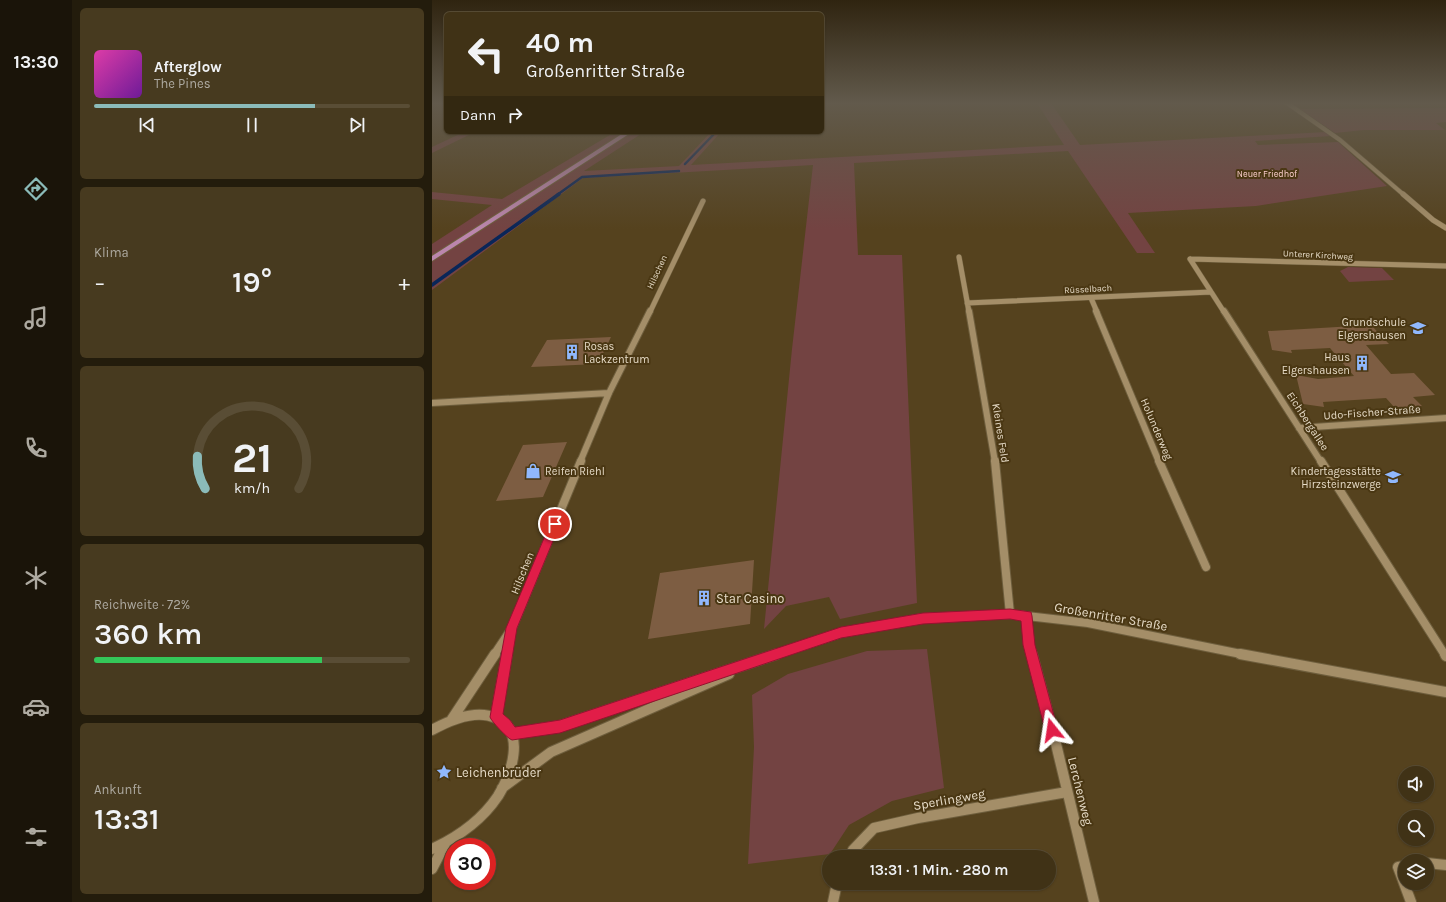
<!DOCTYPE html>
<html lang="de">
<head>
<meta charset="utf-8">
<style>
  :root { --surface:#403216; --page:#473a1f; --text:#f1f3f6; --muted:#aeaaa1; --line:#594d35; --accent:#8bbbb9 }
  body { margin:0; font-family:Karla,sans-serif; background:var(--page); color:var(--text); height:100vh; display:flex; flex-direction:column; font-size:15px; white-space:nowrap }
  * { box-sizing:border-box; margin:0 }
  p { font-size:13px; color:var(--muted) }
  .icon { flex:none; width:22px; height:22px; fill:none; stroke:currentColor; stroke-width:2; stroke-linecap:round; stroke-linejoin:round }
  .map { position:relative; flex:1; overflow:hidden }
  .details { display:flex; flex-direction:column; gap:8px; padding:8px; background:#231c0c; width:360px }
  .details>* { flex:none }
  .banner { position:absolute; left:12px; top:12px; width:380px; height:122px; border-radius:6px; box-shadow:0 1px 3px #0004,0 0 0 1px var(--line); background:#403216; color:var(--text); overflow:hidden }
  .controls { position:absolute; left:966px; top:766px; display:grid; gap:8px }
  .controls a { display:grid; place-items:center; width:36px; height:36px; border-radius:50%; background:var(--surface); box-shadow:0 1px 3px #0004,0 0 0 1px var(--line); font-size:20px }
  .speed { position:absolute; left:12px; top:838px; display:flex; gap:8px; font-size:20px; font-weight:700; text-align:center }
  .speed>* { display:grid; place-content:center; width:52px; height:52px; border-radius:50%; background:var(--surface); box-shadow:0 1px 3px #0004,0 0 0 1px var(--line); line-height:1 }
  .speed .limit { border:6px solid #d22; background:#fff; color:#111 }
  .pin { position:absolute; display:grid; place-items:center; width:34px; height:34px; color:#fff; margin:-17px; border:2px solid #fff; border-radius:50%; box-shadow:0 1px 4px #0007 }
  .me { position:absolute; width:44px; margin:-22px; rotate:345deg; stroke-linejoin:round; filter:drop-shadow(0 0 3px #0008) }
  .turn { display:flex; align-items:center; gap:14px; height:84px; padding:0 16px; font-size:18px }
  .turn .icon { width:52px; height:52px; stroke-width:2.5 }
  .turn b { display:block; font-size:28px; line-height:34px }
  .then { display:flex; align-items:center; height:38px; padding:0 16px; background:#0003; gap:8px; font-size:15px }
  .big { font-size:30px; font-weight:600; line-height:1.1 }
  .details .widget { flex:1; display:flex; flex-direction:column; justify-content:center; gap:6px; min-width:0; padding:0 14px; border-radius:6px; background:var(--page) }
  .details .dial { align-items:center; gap:0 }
  .dial svg { height:104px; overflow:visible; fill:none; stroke:var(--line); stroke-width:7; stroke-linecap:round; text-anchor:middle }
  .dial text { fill:var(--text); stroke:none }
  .song { display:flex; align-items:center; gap:12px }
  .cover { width:48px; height:48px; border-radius:6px; background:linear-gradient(135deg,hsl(320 70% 55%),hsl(280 70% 35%)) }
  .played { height:4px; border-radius:2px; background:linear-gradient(90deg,var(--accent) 70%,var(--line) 70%) }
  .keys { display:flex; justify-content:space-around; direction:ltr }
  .heat { display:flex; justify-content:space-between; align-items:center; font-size:22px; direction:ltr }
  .charge { height:6px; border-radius:3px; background:linear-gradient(90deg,#34c759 72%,var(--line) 0) }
  .trip { position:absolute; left:390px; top:850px; width:234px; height:40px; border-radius:20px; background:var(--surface); box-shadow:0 1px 3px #0004,0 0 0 1px var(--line); font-weight:600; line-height:40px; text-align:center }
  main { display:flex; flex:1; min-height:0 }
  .tabs { display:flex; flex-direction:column; width:72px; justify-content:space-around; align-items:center; background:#1a1409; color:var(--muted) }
  .tabs .icon { width:28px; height:28px }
  .tabs .selected { color:var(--accent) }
  .tabs b { font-size:18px; color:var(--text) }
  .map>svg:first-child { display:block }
  .green { fill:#734342 }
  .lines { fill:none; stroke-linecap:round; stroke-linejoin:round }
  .stream-far1 { stroke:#092659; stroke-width:2.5 }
  .stream { stroke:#092659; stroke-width:3.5 }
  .building { fill:#7d5d42 }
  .minor-far4-casing { stroke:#6e5e3d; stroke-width:5 }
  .minor-far3-casing { stroke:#6e5e3d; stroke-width:6 }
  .minor-far2-casing { stroke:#6e5e3d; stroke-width:8 }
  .minor-far1-casing { stroke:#6e5e3d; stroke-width:10 }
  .minor-casing { stroke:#6e5e3d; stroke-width:12 }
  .major-casing { stroke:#6e5e3d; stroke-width:2 }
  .minor-far4 { stroke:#a48e68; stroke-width:4 }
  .minor-far3 { stroke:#a48e68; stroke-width:5 }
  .minor-far2 { stroke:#a48e68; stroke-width:6 }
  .minor-far1 { stroke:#a48e68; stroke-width:8 }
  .minor { stroke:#a48e68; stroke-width:10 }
  .major { fill:#bb86ad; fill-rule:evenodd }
  .route { fill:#e11d48; stroke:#92132f }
  .labels { text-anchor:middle; stroke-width:4; stroke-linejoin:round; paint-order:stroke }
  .far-park-label { font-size:9px; fill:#facdcc; stroke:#4a3713 }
  .far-street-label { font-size:9px; fill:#e6dbc7; stroke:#4a3713 }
  .poi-label { font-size:11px; fill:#e6dbc7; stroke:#4a3713; text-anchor:end }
  .street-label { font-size:11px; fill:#e6dbc7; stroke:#4a3713 }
  .near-poi-label { font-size:13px; fill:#e6dbc7; stroke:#4a3713; text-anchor:start }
  .near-street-label { font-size:13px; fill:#e6dbc7; stroke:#4a3713 }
</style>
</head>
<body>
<main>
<nav class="tabs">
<b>13:30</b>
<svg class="icon selected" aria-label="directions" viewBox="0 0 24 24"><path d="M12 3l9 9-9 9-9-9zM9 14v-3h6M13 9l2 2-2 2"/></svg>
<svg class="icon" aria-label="music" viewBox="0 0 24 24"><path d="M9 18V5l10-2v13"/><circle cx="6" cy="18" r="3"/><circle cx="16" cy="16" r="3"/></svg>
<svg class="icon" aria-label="phone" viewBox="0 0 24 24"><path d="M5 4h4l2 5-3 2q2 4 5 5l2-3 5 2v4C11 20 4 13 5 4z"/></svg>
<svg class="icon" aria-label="climate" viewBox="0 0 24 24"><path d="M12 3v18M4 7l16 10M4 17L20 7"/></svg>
<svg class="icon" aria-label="car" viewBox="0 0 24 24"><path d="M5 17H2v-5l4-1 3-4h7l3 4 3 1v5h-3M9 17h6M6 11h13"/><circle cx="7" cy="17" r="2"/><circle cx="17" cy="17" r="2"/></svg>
<svg class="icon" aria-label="filters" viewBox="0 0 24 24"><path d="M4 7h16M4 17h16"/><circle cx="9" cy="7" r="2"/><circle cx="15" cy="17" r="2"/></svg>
</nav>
<section class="details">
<div class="widget">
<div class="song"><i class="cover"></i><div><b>Afterglow</b><p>The Pines</p></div></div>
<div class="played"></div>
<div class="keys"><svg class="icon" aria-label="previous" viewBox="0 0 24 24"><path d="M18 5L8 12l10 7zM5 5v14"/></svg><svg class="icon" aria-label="pause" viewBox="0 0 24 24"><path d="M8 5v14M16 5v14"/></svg><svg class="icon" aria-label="next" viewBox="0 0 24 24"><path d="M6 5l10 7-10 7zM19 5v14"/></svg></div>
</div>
<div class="widget"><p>Klima</p>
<div class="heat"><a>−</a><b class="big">19°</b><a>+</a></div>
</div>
<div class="widget dial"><svg viewBox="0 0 100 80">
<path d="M14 69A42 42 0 1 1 86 69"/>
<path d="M14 69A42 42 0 0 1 8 44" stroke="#8bbbb9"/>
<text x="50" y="56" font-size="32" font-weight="700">21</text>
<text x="50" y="72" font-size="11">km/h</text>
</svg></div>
<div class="widget"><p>Reichweite · 72%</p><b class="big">360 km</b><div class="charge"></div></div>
<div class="widget"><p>Ankunft</p><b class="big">13:31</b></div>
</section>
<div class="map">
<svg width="1014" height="902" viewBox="0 0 1014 902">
  <rect width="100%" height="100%" fill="#55421e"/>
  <path class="green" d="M605,103H619L648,145L894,132L899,136L823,141L826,145L906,142L955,186L824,206L696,213L723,253H705L636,151L422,163L426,255H470L485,603L408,619L397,597L354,606L332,629L360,349L381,165L151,178L0,290V244L60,205L0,199V192L70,199L183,132H212L152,171L247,166L279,132H289L259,165L632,145Z
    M1014,108V122L1004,123L1013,130H932L903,133L868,109Z
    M32,132H43L0,153V147Z
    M916,267L950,268L962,280L917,282L908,271Z
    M495,649L512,788L460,801L417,825L398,854L316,864L322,747L320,695L356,674L435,651Z"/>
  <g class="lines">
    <path class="stream-far1" d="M253,164L284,132
      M125,195L150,177L247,171"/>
    <path class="stream" d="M0,285L127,194"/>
  </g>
  <path class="building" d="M939,325L957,344L934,345L959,374L982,373L1003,395L981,397L990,406L963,408L954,398L891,402L892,407L871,404L864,375L886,379L922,376L898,348L859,350L860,353L840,350L836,331Z
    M179,337L166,364L99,367L115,340Z
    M135,442L111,497L64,501L91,445Z
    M322,560L318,624L216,639L228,573Z"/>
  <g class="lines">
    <defs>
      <path id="minor-far4" d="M855,103L908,140L972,195"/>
      <path id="minor-far3" d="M971,194L1001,220L1014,228
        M527,257L537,312
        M758,259L792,312
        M758,259L1014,266
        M659,298L665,312
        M535,303L779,292
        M218,312L271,201"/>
      <path id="minor-far2" d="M537,311L563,462
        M664,311L727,462
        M792,311L889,462
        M0,403L177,393
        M867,428L1014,418
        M148,462L177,393L218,311"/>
      <path id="minor-far1" d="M563,461L578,614
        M727,461L774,567
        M889,461L1013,655
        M595,616L597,645L600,655
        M62,655L80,628L149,461
        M75,655L79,632
        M342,655L409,633L491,618L578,614L656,623L814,655"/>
      <path id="minor" d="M600,654L624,744L662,902
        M808,654L1014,692
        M1013,654L1014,656
        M64,717L75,654
        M20,719L63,654
        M0,730C18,720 44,709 64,718C95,731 79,775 66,796C50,820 26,837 0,849
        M80,734L128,726L345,654
        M70,788L119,752L297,674
        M418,857L421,850L442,828L486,818L635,792
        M995,863L1014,865
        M973,866L966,867L979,902
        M0,869L13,844
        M401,902L405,883"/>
      <path id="major" d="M193,132H200L0,261V256Z"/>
    </defs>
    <use href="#minor-far4" class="minor-far4-casing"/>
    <use href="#minor-far3" class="minor-far3-casing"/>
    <use href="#minor-far2" class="minor-far2-casing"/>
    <use href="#minor-far1" class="minor-far1-casing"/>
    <use href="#minor" class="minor-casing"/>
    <use href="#major" class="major-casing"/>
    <use href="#minor-far4" class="minor-far4"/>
    <use href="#minor-far3" class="minor-far3"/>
    <use href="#minor-far2" class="minor-far2"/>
    <use href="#minor-far1" class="minor-far1"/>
    <use href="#minor" class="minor"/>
    <use href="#major" class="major"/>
  </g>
  <linearGradient id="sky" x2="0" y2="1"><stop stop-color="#2f2410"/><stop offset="0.45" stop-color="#625a4c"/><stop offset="1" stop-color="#625a4c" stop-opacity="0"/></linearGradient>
  <rect width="1014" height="229" fill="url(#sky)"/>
  <path class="route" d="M123,520L127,521L128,524L85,628L71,714L78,720L83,727L128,720L409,627L491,613L578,609L599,612L600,616L603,645L626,730L624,734L620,736L615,734L613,730L591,645L589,621L578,619L491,624L409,638L128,733L80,740C76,739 59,721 58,717L74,628L118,524L120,521Z"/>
  <defs>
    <symbol id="school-bare" viewBox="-9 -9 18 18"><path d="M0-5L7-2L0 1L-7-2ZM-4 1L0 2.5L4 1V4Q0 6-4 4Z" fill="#90b8fd" stroke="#4a3713" stroke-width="2.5" paint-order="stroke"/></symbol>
    <symbol id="building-bare" viewBox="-9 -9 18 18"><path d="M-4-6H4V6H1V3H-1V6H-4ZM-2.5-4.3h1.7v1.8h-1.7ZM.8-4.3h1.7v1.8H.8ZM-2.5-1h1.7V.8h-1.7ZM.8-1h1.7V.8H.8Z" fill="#90b8fd" stroke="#4a3713" stroke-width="2.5" paint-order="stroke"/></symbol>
    <symbol id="shop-bare" viewBox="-9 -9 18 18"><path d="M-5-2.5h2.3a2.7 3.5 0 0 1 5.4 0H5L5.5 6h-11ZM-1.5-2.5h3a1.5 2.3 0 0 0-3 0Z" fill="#90b8fd" stroke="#4a3713" stroke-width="2.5" paint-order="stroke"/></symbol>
    <symbol id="sight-bare" viewBox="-9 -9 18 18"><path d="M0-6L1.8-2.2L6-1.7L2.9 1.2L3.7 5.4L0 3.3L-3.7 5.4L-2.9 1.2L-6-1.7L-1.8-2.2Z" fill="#90b8fd" stroke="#4a3713" stroke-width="2.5" paint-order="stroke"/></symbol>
  </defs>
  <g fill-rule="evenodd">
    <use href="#school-bare" x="975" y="317" width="22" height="22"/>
    <use href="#building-bare" x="129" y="341" width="22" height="22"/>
    <use href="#building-bare" x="919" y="352" width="22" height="22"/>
    <use href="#shop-bare" x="90" y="460" width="22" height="22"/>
    <use href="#school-bare" x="950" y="466" width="22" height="22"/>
    <use href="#building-bare" x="261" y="587" width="22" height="22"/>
    <use href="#sight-bare" x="1" y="761" width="22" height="22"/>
  </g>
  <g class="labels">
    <g class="far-park-label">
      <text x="835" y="177">Neuer Friedhof</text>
    </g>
    <g class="far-street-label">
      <text transform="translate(886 255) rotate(3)" y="3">Unterer Kirchweg</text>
      <text transform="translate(225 272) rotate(-65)" y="3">Hilschen</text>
      <text transform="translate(656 289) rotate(-3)" y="3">Rüsselbach</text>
    </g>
    <g class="poi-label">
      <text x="974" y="326">Grundschule<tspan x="974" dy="13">Elgershausen</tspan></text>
      <text x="152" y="350" text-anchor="start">Rosas<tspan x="152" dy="13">Lackzentrum</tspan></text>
      <text x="918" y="361">Haus<tspan x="918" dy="13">Elgershausen</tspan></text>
      <text x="113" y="475" text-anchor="start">Reifen Riehl</text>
      <text x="949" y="475">Kindertagesstätte<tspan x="949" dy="13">Hirzsteinzwerge</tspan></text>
    </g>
    <g class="street-label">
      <text transform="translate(940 412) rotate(-4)" y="4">Udo-Fischer-Straße</text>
      <text transform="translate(876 421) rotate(57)" y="4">Eichbergallee</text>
      <text transform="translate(725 429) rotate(67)" y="4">Holunderweg</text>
      <text transform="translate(569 433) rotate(81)" y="4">Kleines Feld</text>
      <text transform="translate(90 573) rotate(-68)" y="4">Hilschen</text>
    </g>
    <g class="near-poi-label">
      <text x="284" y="603">Star Casino</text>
      <text x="24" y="777">Leichenbrüder</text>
    </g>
    <g class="near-street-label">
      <text transform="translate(679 616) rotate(10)" y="5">Großenritter Straße</text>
      <text transform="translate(649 791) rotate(76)" y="5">Lerchenweg</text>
      <text transform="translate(517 799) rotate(-10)" y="5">Sperlingweg</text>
    </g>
  </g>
</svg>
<div class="controls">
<a><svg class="icon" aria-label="sound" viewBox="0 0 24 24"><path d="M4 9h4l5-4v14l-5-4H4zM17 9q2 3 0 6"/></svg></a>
<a><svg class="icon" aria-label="search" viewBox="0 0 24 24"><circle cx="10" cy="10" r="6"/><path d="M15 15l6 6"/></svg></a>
<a><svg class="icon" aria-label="layers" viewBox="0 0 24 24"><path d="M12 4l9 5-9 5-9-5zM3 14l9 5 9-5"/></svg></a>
</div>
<div class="speed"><div class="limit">30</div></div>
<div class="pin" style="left:123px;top:524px;background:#d93025"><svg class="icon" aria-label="arrive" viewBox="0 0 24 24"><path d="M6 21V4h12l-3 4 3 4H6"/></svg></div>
<svg class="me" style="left:620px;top:730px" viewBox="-20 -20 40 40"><path d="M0-17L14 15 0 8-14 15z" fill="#e11d48" stroke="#fff" stroke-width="4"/></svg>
<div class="trip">13:31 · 1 Min. · 280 m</div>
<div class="banner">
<div class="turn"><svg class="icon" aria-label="left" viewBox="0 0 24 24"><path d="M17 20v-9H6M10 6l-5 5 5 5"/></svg><div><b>40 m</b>Großenritter Straße</div></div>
<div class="then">Dann<svg class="icon" aria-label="right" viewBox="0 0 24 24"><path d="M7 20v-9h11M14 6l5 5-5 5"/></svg></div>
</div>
</div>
</main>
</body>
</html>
